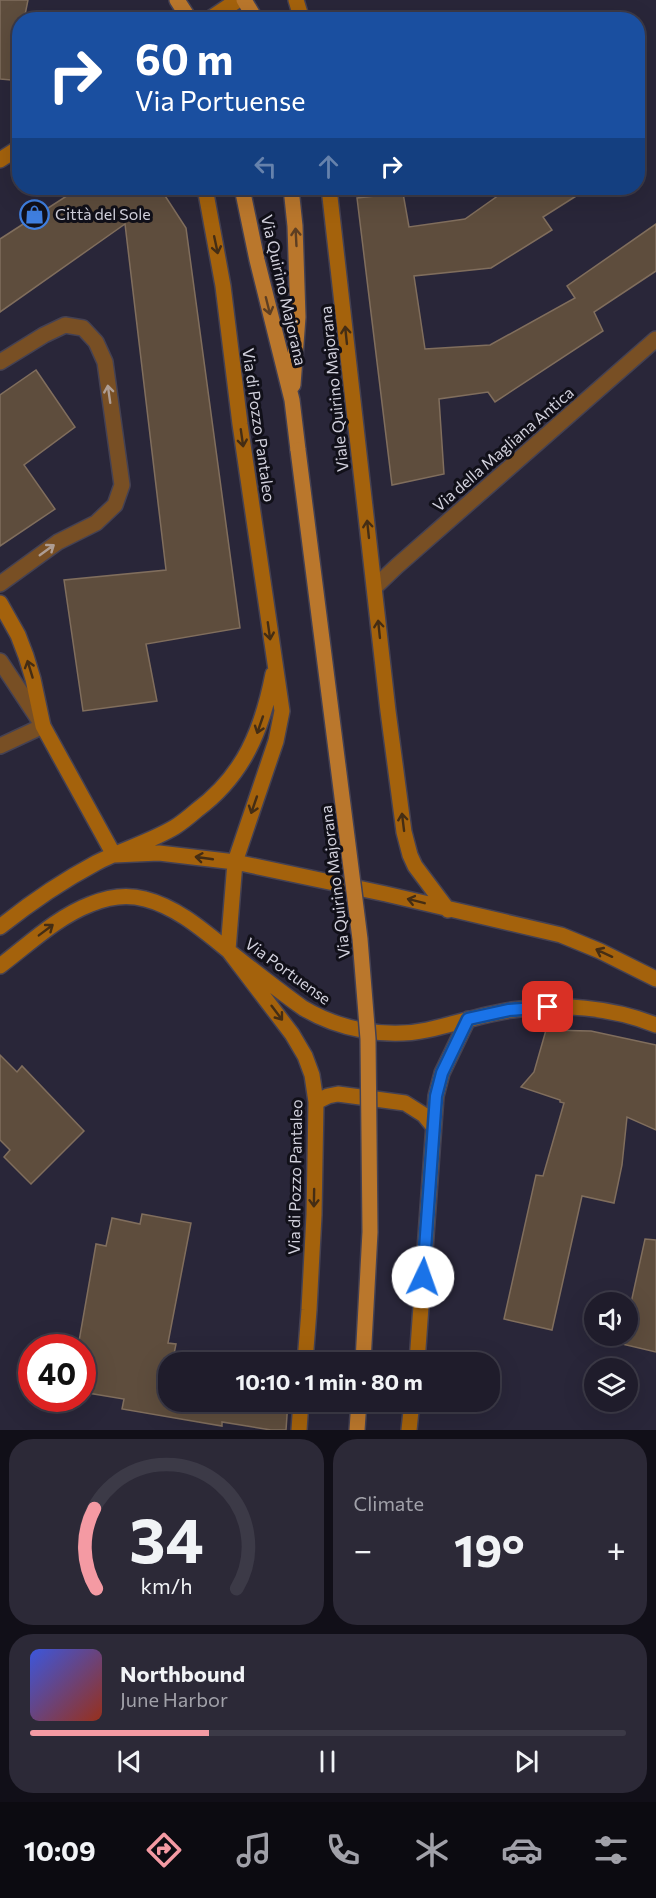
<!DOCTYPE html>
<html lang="en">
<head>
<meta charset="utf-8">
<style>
  :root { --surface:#1f1c2b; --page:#2c2937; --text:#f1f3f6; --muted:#a1a1a9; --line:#3c3a47; --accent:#f49aa3 }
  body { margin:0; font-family:Commissioner,sans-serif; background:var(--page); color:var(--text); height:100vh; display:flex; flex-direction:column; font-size:22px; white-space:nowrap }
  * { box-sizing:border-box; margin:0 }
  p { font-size:20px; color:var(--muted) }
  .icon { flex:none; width:33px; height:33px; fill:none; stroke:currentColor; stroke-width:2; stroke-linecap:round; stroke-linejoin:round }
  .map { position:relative; height:1430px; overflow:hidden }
  .sheet { display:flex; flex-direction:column; gap:9px; padding:9px; background:#110f18; flex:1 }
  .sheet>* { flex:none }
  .banner { position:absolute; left:12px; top:12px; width:633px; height:183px; border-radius:24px; box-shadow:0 6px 24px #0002,0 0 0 2px var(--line); background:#1a4fa0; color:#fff; overflow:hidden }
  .controls { position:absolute; left:584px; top:1292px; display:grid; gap:12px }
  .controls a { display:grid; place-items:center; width:54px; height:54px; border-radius:50%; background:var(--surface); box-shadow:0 6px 24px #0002,0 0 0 2px var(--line); font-size:30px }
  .speed { position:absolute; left:18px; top:1334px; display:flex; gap:12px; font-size:30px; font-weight:700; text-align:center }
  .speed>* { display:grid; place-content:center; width:78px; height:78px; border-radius:50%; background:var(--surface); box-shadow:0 6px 24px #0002,0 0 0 2px var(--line); line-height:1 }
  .speed .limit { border:9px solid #d22; background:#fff; color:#111 }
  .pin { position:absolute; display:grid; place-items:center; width:51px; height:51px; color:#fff; margin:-26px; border-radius:12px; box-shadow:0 3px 9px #0006 }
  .me { position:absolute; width:66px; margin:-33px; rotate:3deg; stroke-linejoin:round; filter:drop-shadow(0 0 4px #0008) }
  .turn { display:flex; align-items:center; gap:21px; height:126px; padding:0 24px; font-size:27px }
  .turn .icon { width:78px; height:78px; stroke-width:2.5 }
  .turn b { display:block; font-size:42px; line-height:51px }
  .lanes { display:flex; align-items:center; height:57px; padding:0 24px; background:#0003; justify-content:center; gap:30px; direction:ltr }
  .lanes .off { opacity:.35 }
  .big { font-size:45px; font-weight:700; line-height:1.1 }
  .sheet .card { flex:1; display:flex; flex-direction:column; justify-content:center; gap:9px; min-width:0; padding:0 21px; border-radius:24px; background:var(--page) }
  .sheet .dial { align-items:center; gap:0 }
  .dial svg { height:156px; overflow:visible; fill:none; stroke:var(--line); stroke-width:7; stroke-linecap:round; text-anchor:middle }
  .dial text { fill:var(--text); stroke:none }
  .song { display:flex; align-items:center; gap:18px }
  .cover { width:72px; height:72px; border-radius:9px; background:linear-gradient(135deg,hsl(230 70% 55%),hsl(10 70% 35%)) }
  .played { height:6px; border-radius:3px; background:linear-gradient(90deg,var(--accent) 30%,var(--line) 30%) }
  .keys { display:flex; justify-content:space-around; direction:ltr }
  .heat { display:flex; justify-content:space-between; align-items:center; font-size:33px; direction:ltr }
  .sheet .tiles { flex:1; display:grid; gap:9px; grid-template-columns:1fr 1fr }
  .card:last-child { grid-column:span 2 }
  .trip { position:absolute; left:158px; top:1352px; width:342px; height:60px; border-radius:24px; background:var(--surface); box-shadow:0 6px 24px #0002,0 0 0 2px var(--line); font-weight:700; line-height:60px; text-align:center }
  .dock { display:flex; height:96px; justify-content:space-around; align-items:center; background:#0c0b11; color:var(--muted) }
  .dock .icon { width:42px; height:42px }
  .dock .on { color:var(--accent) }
  .dock b { font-size:27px; color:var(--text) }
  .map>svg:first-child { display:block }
  .building { fill:#5e4d3d; stroke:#806e5d; stroke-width:1.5 }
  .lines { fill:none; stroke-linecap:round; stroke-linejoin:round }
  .lane-casing { stroke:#444153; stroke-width:18 }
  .street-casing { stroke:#444153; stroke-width:18 }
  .secondary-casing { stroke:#444153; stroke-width:18 }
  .primary-casing { stroke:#444153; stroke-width:18 }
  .lane { stroke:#784f24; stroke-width:15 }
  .street { stroke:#784f24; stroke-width:15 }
  .secondary { stroke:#a4620c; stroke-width:15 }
  .primary { stroke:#ba772c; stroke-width:15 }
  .primary-bridge-casing { stroke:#444153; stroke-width:18; stroke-linecap:butt }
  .primary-bridge { stroke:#ba772c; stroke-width:15 }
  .oneway { stroke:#5d3e22 }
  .oneway2 { stroke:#442d14 }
  .oneway3 { stroke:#ae9d93 }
  .route-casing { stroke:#114b97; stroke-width:15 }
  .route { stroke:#1a73e8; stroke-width:10 }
  .labels { text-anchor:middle; stroke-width:6; stroke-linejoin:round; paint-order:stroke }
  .poi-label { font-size:16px; fill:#d2d1dd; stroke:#111019; text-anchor:start }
  .street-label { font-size:16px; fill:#d2d1dd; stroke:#111019 }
</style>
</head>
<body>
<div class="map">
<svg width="656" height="1430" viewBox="0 0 656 1430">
  <rect width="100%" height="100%" fill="#292639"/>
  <path class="building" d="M0,0H28L24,20H20V40L11,80L0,79Z
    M79,188H160L186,228L240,628L146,644L157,701L83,711L64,580L166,570L125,224L0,312V239Z
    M509,188H589L543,217L552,230L491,268L414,276L425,349L490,345L575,298L567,286L656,224V271L594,312L603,331L495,402L488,392L439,399L444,474L392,485L357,198L403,193L409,227L465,219Z
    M36,370L75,427L24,465L55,509L0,546V395Z
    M546,1030L591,1031L656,1045V1130L627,1117L622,1165L614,1203L582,1196L552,1330L504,1319L536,1175L543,1176L564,1103L560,1102V1100L521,1087L534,1072Z
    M0,1055L17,1072L22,1066L84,1131L31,1184L4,1157L10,1150L0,1140Z
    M142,1214L191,1223L168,1343L176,1344L174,1354L224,1362H168V1401H288L286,1430H271L222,1422V1426L122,1409L124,1399L82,1392V1347H78L96,1244L106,1246L112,1218L140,1224Z
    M645,1239L656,1240V1352L622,1344L624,1335H627V1321Z
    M227,1355L270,1362H226Z"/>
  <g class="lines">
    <defs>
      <path id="lane" d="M0,362L44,335L65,325L83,328L96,342L105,362L122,485L115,505L96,523L58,542L0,584"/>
      <path id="street" d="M375,587L397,566L656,339
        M0,661L43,726L0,746"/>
      <path id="secondary" d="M296,0L302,20
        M208,20L238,0
        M0,160L20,147
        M205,188L223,286L240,424L282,711L276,741L235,862L228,950L292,1034L305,1056L312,1075L316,1102L314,1215L309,1310L305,1362
        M329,188L388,711L404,832L410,855L415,866L448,910
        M0,603L18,635L26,656L33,679L43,726L114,855
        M114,855L159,853L235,862L386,894L561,935L600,951L656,979
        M0,927C30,903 62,881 96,863C121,850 150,842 175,827C183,822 190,816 197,810C244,775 262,730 273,674
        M0,966C29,944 57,917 91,904C108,897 127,894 145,899C177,907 204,931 230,952C254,971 278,990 303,1008C338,1029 386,1039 427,1030C455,1024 483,1014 512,1010C559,1003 612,1007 656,1025
        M316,1102L328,1096L338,1094L405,1103L424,1115L433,1126
        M417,1362L436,1096L442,1073L468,1019
        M299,1430L301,1401
        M409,1430L412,1401"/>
      <path id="primary" d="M177,0L190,20
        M244,0L256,20
        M242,188L257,260L292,400L298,450
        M291,188L295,226L298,317L293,385
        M357,1430L359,1401"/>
    </defs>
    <use href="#lane" class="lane-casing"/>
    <use href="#street" class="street-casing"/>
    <use href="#secondary" class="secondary-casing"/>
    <use href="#primary" class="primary-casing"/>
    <use href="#lane" class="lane"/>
    <use href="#street" class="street"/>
    <use href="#secondary" class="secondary"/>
    <use href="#primary" class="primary"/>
    <defs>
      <path id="primary-bridge" d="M298,450L360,939L368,1039L370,1232L363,1362"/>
    </defs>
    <use href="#primary-bridge" class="primary-bridge-casing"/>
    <use href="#primary-bridge" class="primary-bridge"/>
  </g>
  <defs><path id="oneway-shaft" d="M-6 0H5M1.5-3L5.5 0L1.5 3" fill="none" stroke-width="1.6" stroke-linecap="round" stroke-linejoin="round" transform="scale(1.5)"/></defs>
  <g class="oneway">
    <use href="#oneway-shaft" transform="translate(296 237) rotate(-93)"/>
    <use href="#oneway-shaft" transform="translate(268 306) rotate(76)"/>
  </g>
  <g class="oneway2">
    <use href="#oneway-shaft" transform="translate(216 245) rotate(78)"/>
    <use href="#oneway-shaft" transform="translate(346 335) rotate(-96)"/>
    <use href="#oneway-shaft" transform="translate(242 438) rotate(82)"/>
    <use href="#oneway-shaft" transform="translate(368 529) rotate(-96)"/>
    <use href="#oneway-shaft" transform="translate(379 629) rotate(-96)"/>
    <use href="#oneway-shaft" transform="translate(269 631) rotate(82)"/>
    <use href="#oneway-shaft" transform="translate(30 669) rotate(-107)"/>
    <use href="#oneway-shaft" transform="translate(260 725) rotate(109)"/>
    <use href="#oneway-shaft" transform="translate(254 805) rotate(109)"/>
    <use href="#oneway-shaft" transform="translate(403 822) rotate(-97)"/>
    <use href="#oneway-shaft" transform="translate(204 858) rotate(-172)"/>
    <use href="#oneway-shaft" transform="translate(416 901) rotate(-166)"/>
    <use href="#oneway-shaft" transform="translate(46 930) rotate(-37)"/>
    <use href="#oneway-shaft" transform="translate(604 953) rotate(-155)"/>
    <use href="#oneway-shaft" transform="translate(277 1013) rotate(53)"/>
    <use href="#oneway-shaft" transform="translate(314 1198) rotate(91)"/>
  </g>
  <g class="oneway3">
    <use href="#oneway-shaft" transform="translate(109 394) rotate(-98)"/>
    <use href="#oneway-shaft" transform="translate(47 550) rotate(-36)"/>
  </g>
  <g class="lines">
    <defs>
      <path id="route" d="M423,1277L436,1096L442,1073L468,1019L509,1010L548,1007"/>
    </defs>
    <use href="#route" class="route-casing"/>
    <use href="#route" class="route"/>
  </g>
  <defs>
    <symbol id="shop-ring" viewBox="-11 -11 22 22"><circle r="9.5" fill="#111019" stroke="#3f7fe0" stroke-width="1.5"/><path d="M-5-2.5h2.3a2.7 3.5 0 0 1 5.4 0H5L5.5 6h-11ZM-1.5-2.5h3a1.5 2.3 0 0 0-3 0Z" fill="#3f7fe0"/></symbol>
  </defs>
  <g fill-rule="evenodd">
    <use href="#shop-ring" x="18" y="198" width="33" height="33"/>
  </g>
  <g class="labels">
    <g class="poi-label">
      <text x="55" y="220">Città del Sole</text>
    </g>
    <g class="street-label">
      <text transform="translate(284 290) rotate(77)" y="6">Via Quirino Majorana</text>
      <text transform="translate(334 389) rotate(-96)" y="6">Viale Quirino Majorana</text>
      <text transform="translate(259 425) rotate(82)" y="6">Via di Pozzo Pantaleo</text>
      <text transform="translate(503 449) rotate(-41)" y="6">Via della Magliana Antica</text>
      <text transform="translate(335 882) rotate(-97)" y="6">Via Quirino Majorana</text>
      <text transform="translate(288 971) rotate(36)" y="6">Via Portuense</text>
      <text transform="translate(295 1177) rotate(-89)" y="6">Via di Pozzo Pantaleo</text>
    </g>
  </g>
</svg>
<div class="controls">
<a><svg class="icon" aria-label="sound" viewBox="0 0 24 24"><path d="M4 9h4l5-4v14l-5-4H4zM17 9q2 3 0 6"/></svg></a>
<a><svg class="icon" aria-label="layers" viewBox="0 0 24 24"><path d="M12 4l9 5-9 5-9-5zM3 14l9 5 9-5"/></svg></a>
</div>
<div class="speed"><div class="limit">40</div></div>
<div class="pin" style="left:548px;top:1007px;background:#d93025"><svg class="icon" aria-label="arrive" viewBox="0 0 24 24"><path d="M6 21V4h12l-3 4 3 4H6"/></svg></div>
<svg class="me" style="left:423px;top:1277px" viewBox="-20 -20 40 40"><circle r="19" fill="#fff"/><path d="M0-13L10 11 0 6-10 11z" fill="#1a73e8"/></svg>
<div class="trip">10:10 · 1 min · 80 m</div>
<div class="banner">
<div class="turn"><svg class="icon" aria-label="right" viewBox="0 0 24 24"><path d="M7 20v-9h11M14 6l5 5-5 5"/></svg><div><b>60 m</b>Via Portuense</div></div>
<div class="lanes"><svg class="icon off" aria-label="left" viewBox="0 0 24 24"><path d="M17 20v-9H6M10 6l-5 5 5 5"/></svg><svg class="icon off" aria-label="ahead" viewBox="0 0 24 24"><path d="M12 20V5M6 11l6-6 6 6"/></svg><svg class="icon" aria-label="right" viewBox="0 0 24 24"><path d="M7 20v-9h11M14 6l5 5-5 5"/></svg></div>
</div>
</div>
<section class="sheet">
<div class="tiles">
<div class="card dial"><svg viewBox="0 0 100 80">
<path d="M14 69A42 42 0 1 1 86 69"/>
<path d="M14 69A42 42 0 0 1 13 28" stroke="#f49aa3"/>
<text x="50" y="56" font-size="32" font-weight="700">34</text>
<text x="50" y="72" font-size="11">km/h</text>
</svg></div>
<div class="card"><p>Climate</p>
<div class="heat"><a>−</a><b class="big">19°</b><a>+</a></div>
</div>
<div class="card">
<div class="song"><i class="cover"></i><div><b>Northbound</b><p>June Harbor</p></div></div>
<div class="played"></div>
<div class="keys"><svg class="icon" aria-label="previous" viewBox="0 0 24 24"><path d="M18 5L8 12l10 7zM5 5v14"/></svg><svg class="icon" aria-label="pause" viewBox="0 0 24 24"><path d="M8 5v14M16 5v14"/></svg><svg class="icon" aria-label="next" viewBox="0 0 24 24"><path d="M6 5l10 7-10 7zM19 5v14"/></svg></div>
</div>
</div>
</section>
<nav class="dock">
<b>10:09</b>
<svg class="icon on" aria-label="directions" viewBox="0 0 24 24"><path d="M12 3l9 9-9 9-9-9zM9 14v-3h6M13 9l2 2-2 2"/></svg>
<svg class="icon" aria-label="music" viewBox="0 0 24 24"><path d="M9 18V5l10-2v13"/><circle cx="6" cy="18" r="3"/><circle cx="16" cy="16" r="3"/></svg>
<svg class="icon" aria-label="phone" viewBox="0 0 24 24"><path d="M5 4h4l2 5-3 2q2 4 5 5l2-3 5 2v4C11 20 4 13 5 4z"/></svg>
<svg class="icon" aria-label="climate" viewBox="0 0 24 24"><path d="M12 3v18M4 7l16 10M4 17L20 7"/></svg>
<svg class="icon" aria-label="car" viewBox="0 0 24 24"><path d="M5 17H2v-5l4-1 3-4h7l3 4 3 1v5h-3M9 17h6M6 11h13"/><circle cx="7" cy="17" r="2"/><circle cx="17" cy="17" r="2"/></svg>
<svg class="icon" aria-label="filters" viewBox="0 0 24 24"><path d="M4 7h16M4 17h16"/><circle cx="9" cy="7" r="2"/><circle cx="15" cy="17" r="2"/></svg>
</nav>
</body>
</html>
